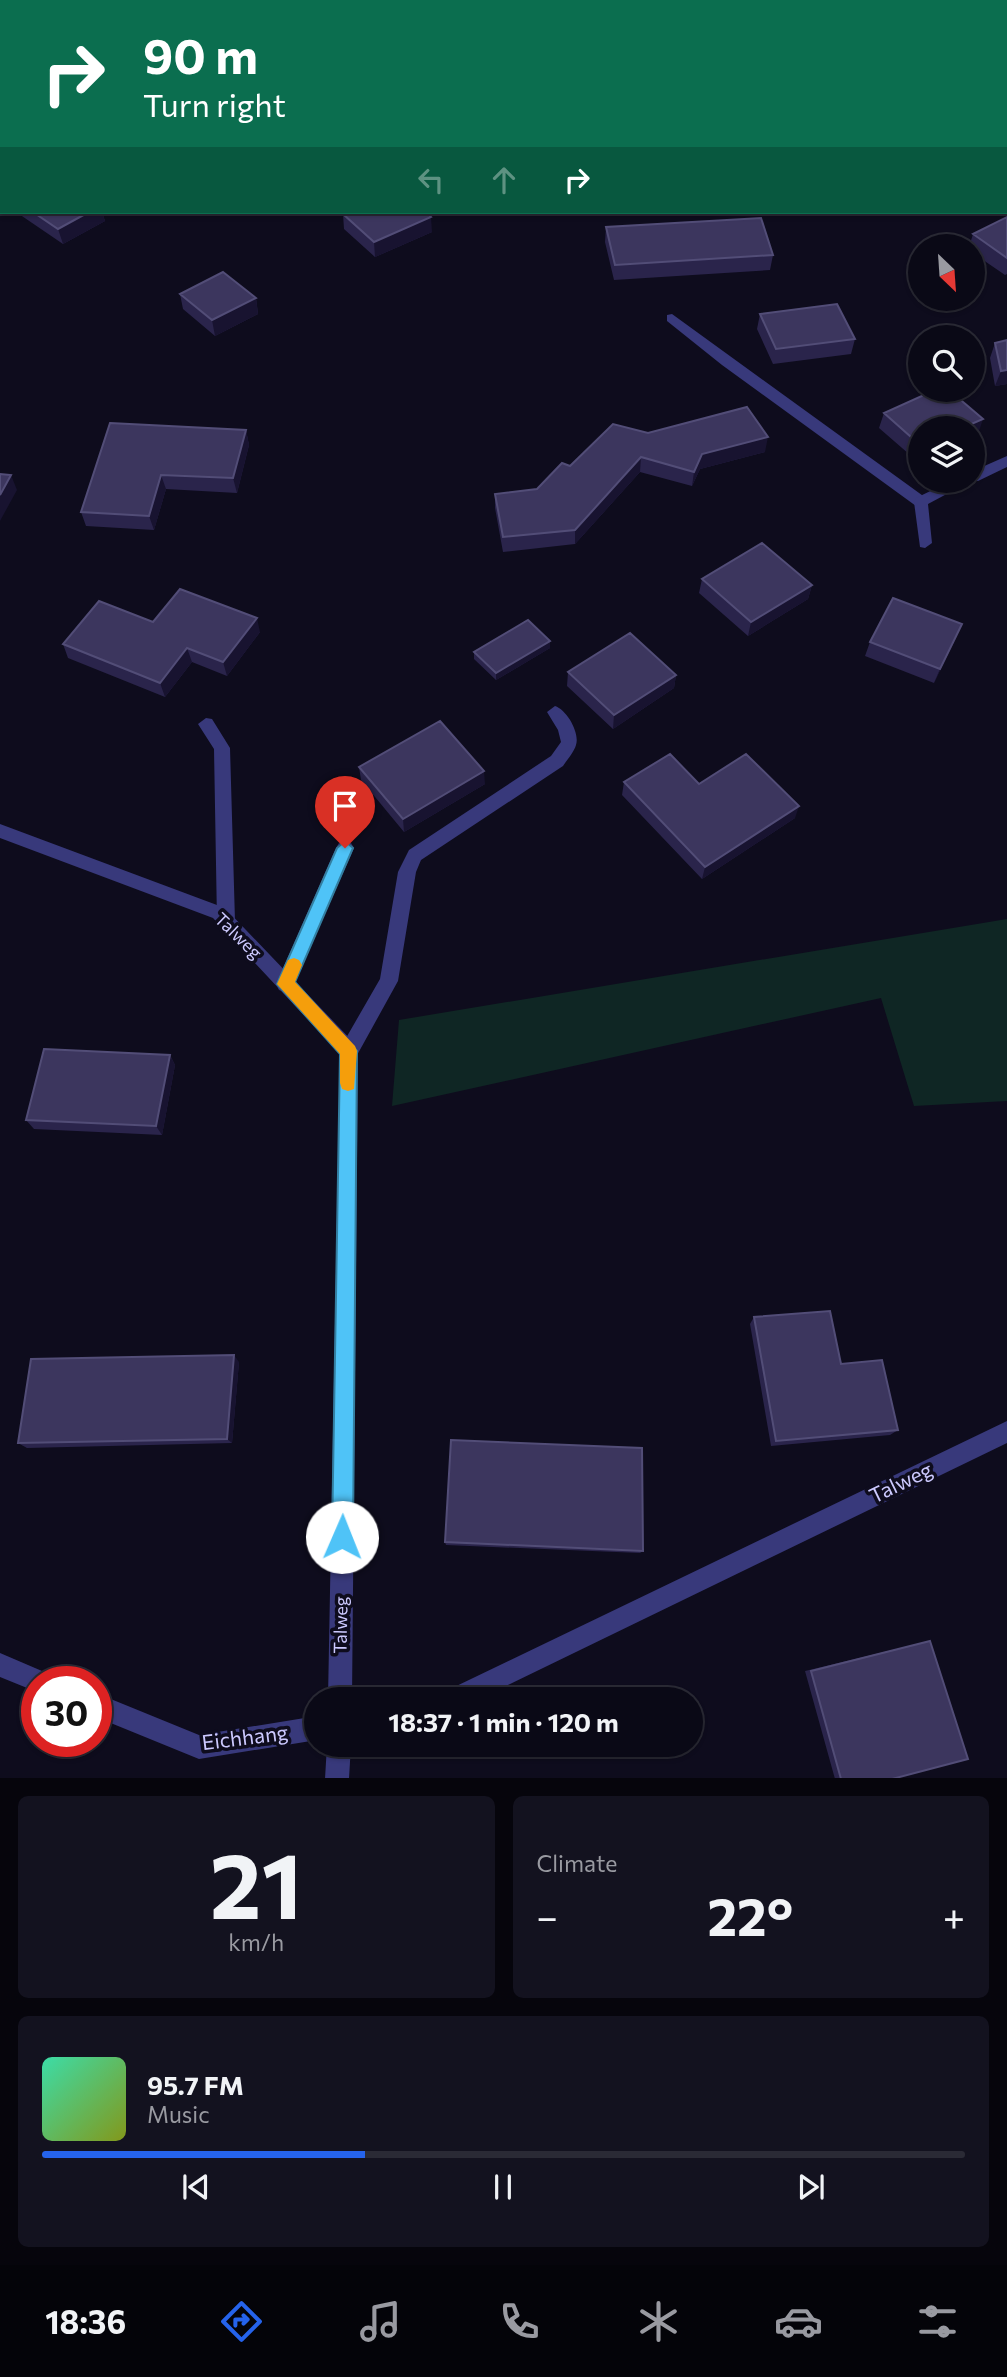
<!DOCTYPE html>
<html lang="en">
<head>
<meta charset="utf-8">
<style>
  :root { --surface:#0a0916; --page:#13121f; --text:#f1f3f6; --muted:#999aa1; --line:#2a2a35; --accent:#2563eb }
  body { margin:0; font-family:Commissioner,sans-serif; background:var(--page); color:var(--text); height:100vh; display:flex; flex-direction:column; font-size:26px; white-space:nowrap }
  * { box-sizing:border-box; margin:0 }
  p { font-size:23px; color:var(--muted) }
  .icon { flex:none; width:38px; height:38px; fill:none; stroke:currentColor; stroke-width:2; stroke-linecap:round; stroke-linejoin:round }
  .map { position:relative; height:1778px; overflow:hidden }
  .drawer { display:flex; flex-direction:column; gap:18px; padding:18px; background:#06050c; flex:1 }
  .drawer>* { flex:none }
  .guide { position:absolute; left:0px; top:0px; width:1008px; height:214px; box-shadow:0 2px 5px #0004,0 0 0 2px var(--line); background:#0b6e4f; color:#fff; overflow:hidden }
  .needle { width:46px; rotate:155deg }
  .tools { position:absolute; left:908px; top:234px; display:grid; gap:14px }
  .tools a { display:grid; place-items:center; width:77px; height:77px; border-radius:50%; background:var(--surface); box-shadow:0 2px 5px #0004,0 0 0 2px var(--line); font-size:35px }
  .speed { position:absolute; left:21px; top:1666px; display:flex; gap:14px; font-size:35px; font-weight:700; text-align:center }
  .speed>* { display:grid; place-content:center; width:91px; height:91px; border-radius:50%; background:var(--surface); box-shadow:0 2px 5px #0004,0 0 0 2px var(--line); line-height:1 }
  .speed .limit { border:10px solid #d22; background:#fff; color:#111 }
  .pin { position:absolute; display:grid; place-items:center; width:60px; height:60px; color:#fff; margin:-72px -30px; border-radius:50% 50% 50% 0; rotate:-45deg; box-shadow:0 0 7px #0007 }
  .pin .icon { rotate:45deg }
  .me { position:absolute; width:77px; margin:-38px; rotate:1deg; stroke-linejoin:round; filter:drop-shadow(0 0 5px #0008) }
  .turn { display:flex; align-items:center; gap:24px; height:147px; padding:0 28px; font-size:32px }
  .turn .icon { width:91px; height:91px; stroke-width:2.5 }
  .turn b { display:block; font-size:49px; line-height:60px }
  .lanes { display:flex; align-items:center; height:66px; padding:0 28px; background:#0003; justify-content:center; gap:35px; direction:ltr }
  .lanes .off { opacity:.35 }
  .big { font-size:52px; font-weight:700; line-height:1.1 }
  .drawer .widget { flex:1; display:flex; flex-direction:column; justify-content:center; gap:10px; min-width:0; padding:0 24px; border-radius:10px; background:var(--page) }
  .drawer .dial { align-items:center; gap:0 }
  .dial b { font-size:91px; line-height:1 }
  .song { display:flex; align-items:center; gap:21px }
  .cover { width:84px; height:84px; border-radius:10px; background:linear-gradient(135deg,hsl(160 70% 55%),hsl(70 70% 35%)) }
  .played { height:7px; border-radius:4px; background:linear-gradient(90deg,var(--accent) 35%,var(--line) 35%) }
  .keys { display:flex; justify-content:space-around; direction:ltr }
  .heat { display:flex; justify-content:space-between; align-items:center; font-size:38px; direction:ltr }
  .drawer .tiles { flex:1; display:grid; gap:18px; grid-template-columns:1fr 1fr }
  .widget:last-child { grid-column:span 2 }
  .trip { position:absolute; left:304px; top:1687px; width:399px; height:70px; border-radius:35px; background:var(--surface); box-shadow:0 2px 5px #0004,0 0 0 2px var(--line); font-weight:700; line-height:70px; text-align:center }
  .menu { display:flex; height:112px; justify-content:space-around; align-items:center; background:#040409; color:var(--muted) }
  .menu .icon { width:49px; height:49px }
  .menu .on { color:var(--accent) }
  .menu b { font-size:32px; color:var(--text) }
  .map>svg:first-child { display:block }
  .green { fill:#0f2624 }
  .lines { fill:none; stroke-linecap:round; stroke-linejoin:round }
  .service { fill:#38397b; fill-rule:evenodd }
  .minor { fill:#38397b; fill-rule:evenodd }
  .wall { fill:#2a244b }
  .shaded-wall { fill:#181330 }
  .building { fill:#3c365e; stroke:#524d77; stroke-width:2 }
  .route { fill:#4fc3f7; stroke:#337fa1; stroke-width:2 }
  .slow { fill:#f59e0b }
  .labels { text-anchor:middle; stroke-width:7; stroke-linejoin:round; paint-order:stroke }
  .street-label { font-size:18px; fill:#ccc9fe; stroke:#0e0c1d }
  .near-street-label { font-size:21px; fill:#ccc9fe; stroke:#0e0c1d }
</style>
</head>
<body>
<div class="map">
<svg width="1007" height="1779" viewBox="0 0 1007 1779">
  <rect width="100%" height="100%" fill="#0e0c1d"/>
  <path class="green" d="M1007,919V1101L914,1106L881,998L392,1106L399,1020Z"/>
  <g class="lines">
    <path class="service" d="M702,0H712L713,2H703Z
      M672,314L926,498L928,502L926,506H916L722,365L667,321V315Z
      M555,706C567,710 580,733 576,745C574,752 567,760 563,766L421,860L416,872L398,981L356,1057L349,1060L342,1057L340,1051L342,1045L380,979L398,872L409,850L551,756L561,742L558,730L547,712Z
      M206,718L212,719L230,748L235,921L232,926L226,929L220,926L217,921L214,749L198,724Z
      M345,841L351,843L354,848L294,984L291,990L285,992L279,990L276,984L336,848L339,843Z
      M1007,1421V1443L479,1699H442L446,1691Z"/>
    <path class="minor" d="M355,0H368L354,2Z
      M0,150H2L0,158Z
      M1007,456V467L978,481H971L928,504L932,543L925,548L920,547L914,502L916,498L951,481H973V471Z
      M0,824L225,908L356,1045L358,1051L352,1699H328L340,1054L213,918L0,838Z
      M0,1653L49,1674L53,1682H37V1692L0,1677Z
      M96,1693L199,1735L317,1716V1740L199,1759L96,1717Z
      M327,1745H351L349,1779H325Z"/>
  </g>
  <path class="wall" d="M2,16V54L0,53V17Z
    M16,212H102L105,221L63,244Z
    M343,214L432,232L375,257L344,229Z
    M1007,217V274L1005,275L973,253V247H969L973,234Z
    M606,227L773,255L770,270L614,280L605,242Z
    M180,294L256,298L258,314L215,336L183,309Z
    M760,314L855,339L851,354L773,364L757,329Z
    M1007,340V384L995,386L990,358L995,343Z
    M884,413L978,434L920,429V459L917,461L879,428Z
    M246,430L249,445L237,493L166,489L154,530L86,526L81,512Z
    M648,433L765,452L700,469L692,486L640,472L575,544L503,552L495,508V494L537,489L570,466Z
    M702,579L812,585L808,599L748,636L699,593Z
    M153,622L260,632L227,676L192,662L165,697L68,658L63,644Z
    M962,624L934,683L865,656L870,642Z
    M550,641V648L496,680L474,659V652Z
    M568,672L676,675L674,688L613,729L567,686Z
    M359,767L485,784L404,832L361,780Z
    M624,782L699,784L795,818L702,879L622,795Z
    M170,1055L175,1065L162,1135L34,1129L26,1120Z
    M754,1317L841,1364L898,1430L890,1435L771,1446L750,1324Z
    M239,1362L232,1443L27,1448L18,1443Z
    M445,1542L643,1551L640,1553L446,1545Z
    M930,1641L892,1779H835L805,1671Z"/>
  <path class="shaded-wall" d="M89,212H102L105,221L63,244L58,229Z
    M431,217L432,232L375,257L374,242Z
    M256,298L258,314L215,336L212,320Z
    M1007,370V384L995,386L1001,371Z
    M983,419L978,434L973,436V429H960Z
    M246,430L249,445L237,493L233,478Z
    M768,437L765,452L700,469L692,486L694,472L702,454Z
    M920,450V459L917,461Z
    M641,457L640,472L575,544V530Z
    M11,475L17,490L0,521V495Z
    M161,475L166,489L154,530L149,516Z
    M812,585L808,599L748,636L751,622Z
    M257,618L260,632L227,676L223,662Z
    M962,624L956,638L934,683L940,669Z
    M550,641V648L496,680V673Z
    M187,648L192,662L165,697L160,683Z
    M676,675L674,688L613,729L614,715Z
    M484,771L485,784L404,832L403,819Z
    M799,806L795,818L702,879L705,867Z
    M170,1055L175,1065L162,1135L156,1126Z
    M234,1355L239,1362L232,1443L227,1439Z"/>
  <path class="building" d="M2,16V42L0,41V17Z
    M33,212H89L58,229Z
    M348,212H426L431,217L374,242L343,214Z
    M1007,217V258L973,234Z
    M761,218L773,255L615,265L606,227Z
    M223,272L256,298L212,320L180,294Z
    M837,304L855,339L776,349L760,314Z
    M1007,340V370L1001,371L995,343Z
    M935,390H949L983,419L960,429H920V445L884,413Z
    M747,407L768,437L702,454L694,472L641,457L575,530L503,537L495,494L537,489L562,463L570,466L613,424L648,433Z
    M110,423L246,430L233,478L161,475L149,516L81,512Z
    M0,474L11,475L0,495Z
    M762,543L812,585L751,622L702,579Z
    M180,589L257,618L223,662L187,648L160,683L63,644L99,601L153,622Z
    M893,598L962,624L940,669L870,642Z
    M528,620L550,641L496,673L474,652Z
    M630,633L676,675L614,715L568,672Z
    M440,721L484,771L403,819L359,767Z
    M670,754L699,784L746,754L799,806L705,867L624,782Z
    M44,1049L170,1055L156,1126L26,1120Z
    M830,1311L841,1364L882,1360L898,1430L776,1441L754,1317Z
    M234,1355L227,1439L18,1443L31,1359Z
    M451,1440L642,1448L643,1551L445,1542Z
    M930,1641L968,1759L892,1779H841L811,1671Z"/>
  <path class="route" d="M345,841L353,848L295,982L357,1051L353,1537L350,1544L342,1547L335,1544L332,1537L340,1054L277,984L337,848Z"/>
  <path class="slow" d="M294,958L299,960L302,965L295,982L355,1046L357,1051L354,1089L348,1091L342,1089L340,1083V1054L277,984L288,960Z"/>
  <g class="labels">
    <g class="street-label">
      <text transform="translate(238 936) rotate(44)" y="6">Talweg</text>
      <text transform="translate(341 1625) rotate(-89)" y="6">Talweg</text>
    </g>
    <g class="near-street-label">
      <text transform="translate(901 1483) rotate(-26)" y="7">Talweg</text>
      <text transform="translate(245 1738) rotate(-7)" y="7">Eichhang</text>
    </g>
  </g>
</svg>
<div class="tools">
<a><svg class="needle" viewBox="-14 -14 28 28"><path d="M0-13l5 13h-10z" fill="#e53935"/><path d="M0 13l5-13h-10z" fill="#999aa1"/></svg></a>
<a><svg class="icon" aria-label="search" viewBox="0 0 24 24"><circle cx="10" cy="10" r="6"/><path d="M15 15l6 6"/></svg></a>
<a><svg class="icon" aria-label="layers" viewBox="0 0 24 24"><path d="M12 4l9 5-9 5-9-5zM3 14l9 5 9-5"/></svg></a>
</div>
<div class="speed"><div class="limit">30</div></div>
<div class="pin" style="left:345px;top:848px;background:#d93025"><svg class="icon" aria-label="arrive" viewBox="0 0 24 24"><path d="M6 21V4h12l-3 4 3 4H6"/></svg></div>
<svg class="me" style="left:342px;top:1537px" viewBox="-20 -20 40 40"><circle r="19" fill="#fff"/><path d="M0-13L10 11 0 6-10 11z" fill="#4fc3f7"/></svg>
<div class="trip">18:37 · 1 min · 120 m</div>
<div class="guide">
<div class="turn"><svg class="icon" aria-label="right" viewBox="0 0 24 24"><path d="M7 20v-9h11M14 6l5 5-5 5"/></svg><div><b>90 m</b>Turn right</div></div>
<div class="lanes"><svg class="icon off" aria-label="left" viewBox="0 0 24 24"><path d="M17 20v-9H6M10 6l-5 5 5 5"/></svg><svg class="icon off" aria-label="ahead" viewBox="0 0 24 24"><path d="M12 20V5M6 11l6-6 6 6"/></svg><svg class="icon" aria-label="right" viewBox="0 0 24 24"><path d="M7 20v-9h11M14 6l5 5-5 5"/></svg></div>
</div>
</div>
<section class="drawer">
<div class="tiles">
<div class="widget dial"><b>21</b><p>km/h</p></div>
<div class="widget"><p>Climate</p>
<div class="heat"><a>−</a><b class="big">22°</b><a>+</a></div>
</div>
<div class="widget">
<div class="song"><i class="cover"></i><div><b>95.7 FM</b><p>Music</p></div></div>
<div class="played"></div>
<div class="keys"><svg class="icon" aria-label="previous" viewBox="0 0 24 24"><path d="M18 5L8 12l10 7zM5 5v14"/></svg><svg class="icon" aria-label="pause" viewBox="0 0 24 24"><path d="M8 5v14M16 5v14"/></svg><svg class="icon" aria-label="next" viewBox="0 0 24 24"><path d="M6 5l10 7-10 7zM19 5v14"/></svg></div>
</div>
</div>
</section>
<nav class="menu">
<b>18:36</b>
<svg class="icon on" aria-label="directions" viewBox="0 0 24 24"><path d="M12 3l9 9-9 9-9-9zM9 14v-3h6M13 9l2 2-2 2"/></svg>
<svg class="icon" aria-label="music" viewBox="0 0 24 24"><path d="M9 18V5l10-2v13"/><circle cx="6" cy="18" r="3"/><circle cx="16" cy="16" r="3"/></svg>
<svg class="icon" aria-label="phone" viewBox="0 0 24 24"><path d="M5 4h4l2 5-3 2q2 4 5 5l2-3 5 2v4C11 20 4 13 5 4z"/></svg>
<svg class="icon" aria-label="climate" viewBox="0 0 24 24"><path d="M12 3v18M4 7l16 10M4 17L20 7"/></svg>
<svg class="icon" aria-label="car" viewBox="0 0 24 24"><path d="M5 17H2v-5l4-1 3-4h7l3 4 3 1v5h-3M9 17h6M6 11h13"/><circle cx="7" cy="17" r="2"/><circle cx="17" cy="17" r="2"/></svg>
<svg class="icon" aria-label="filters" viewBox="0 0 24 24"><path d="M4 7h16M4 17h16"/><circle cx="9" cy="7" r="2"/><circle cx="15" cy="17" r="2"/></svg>
</nav>
</body>
</html>
